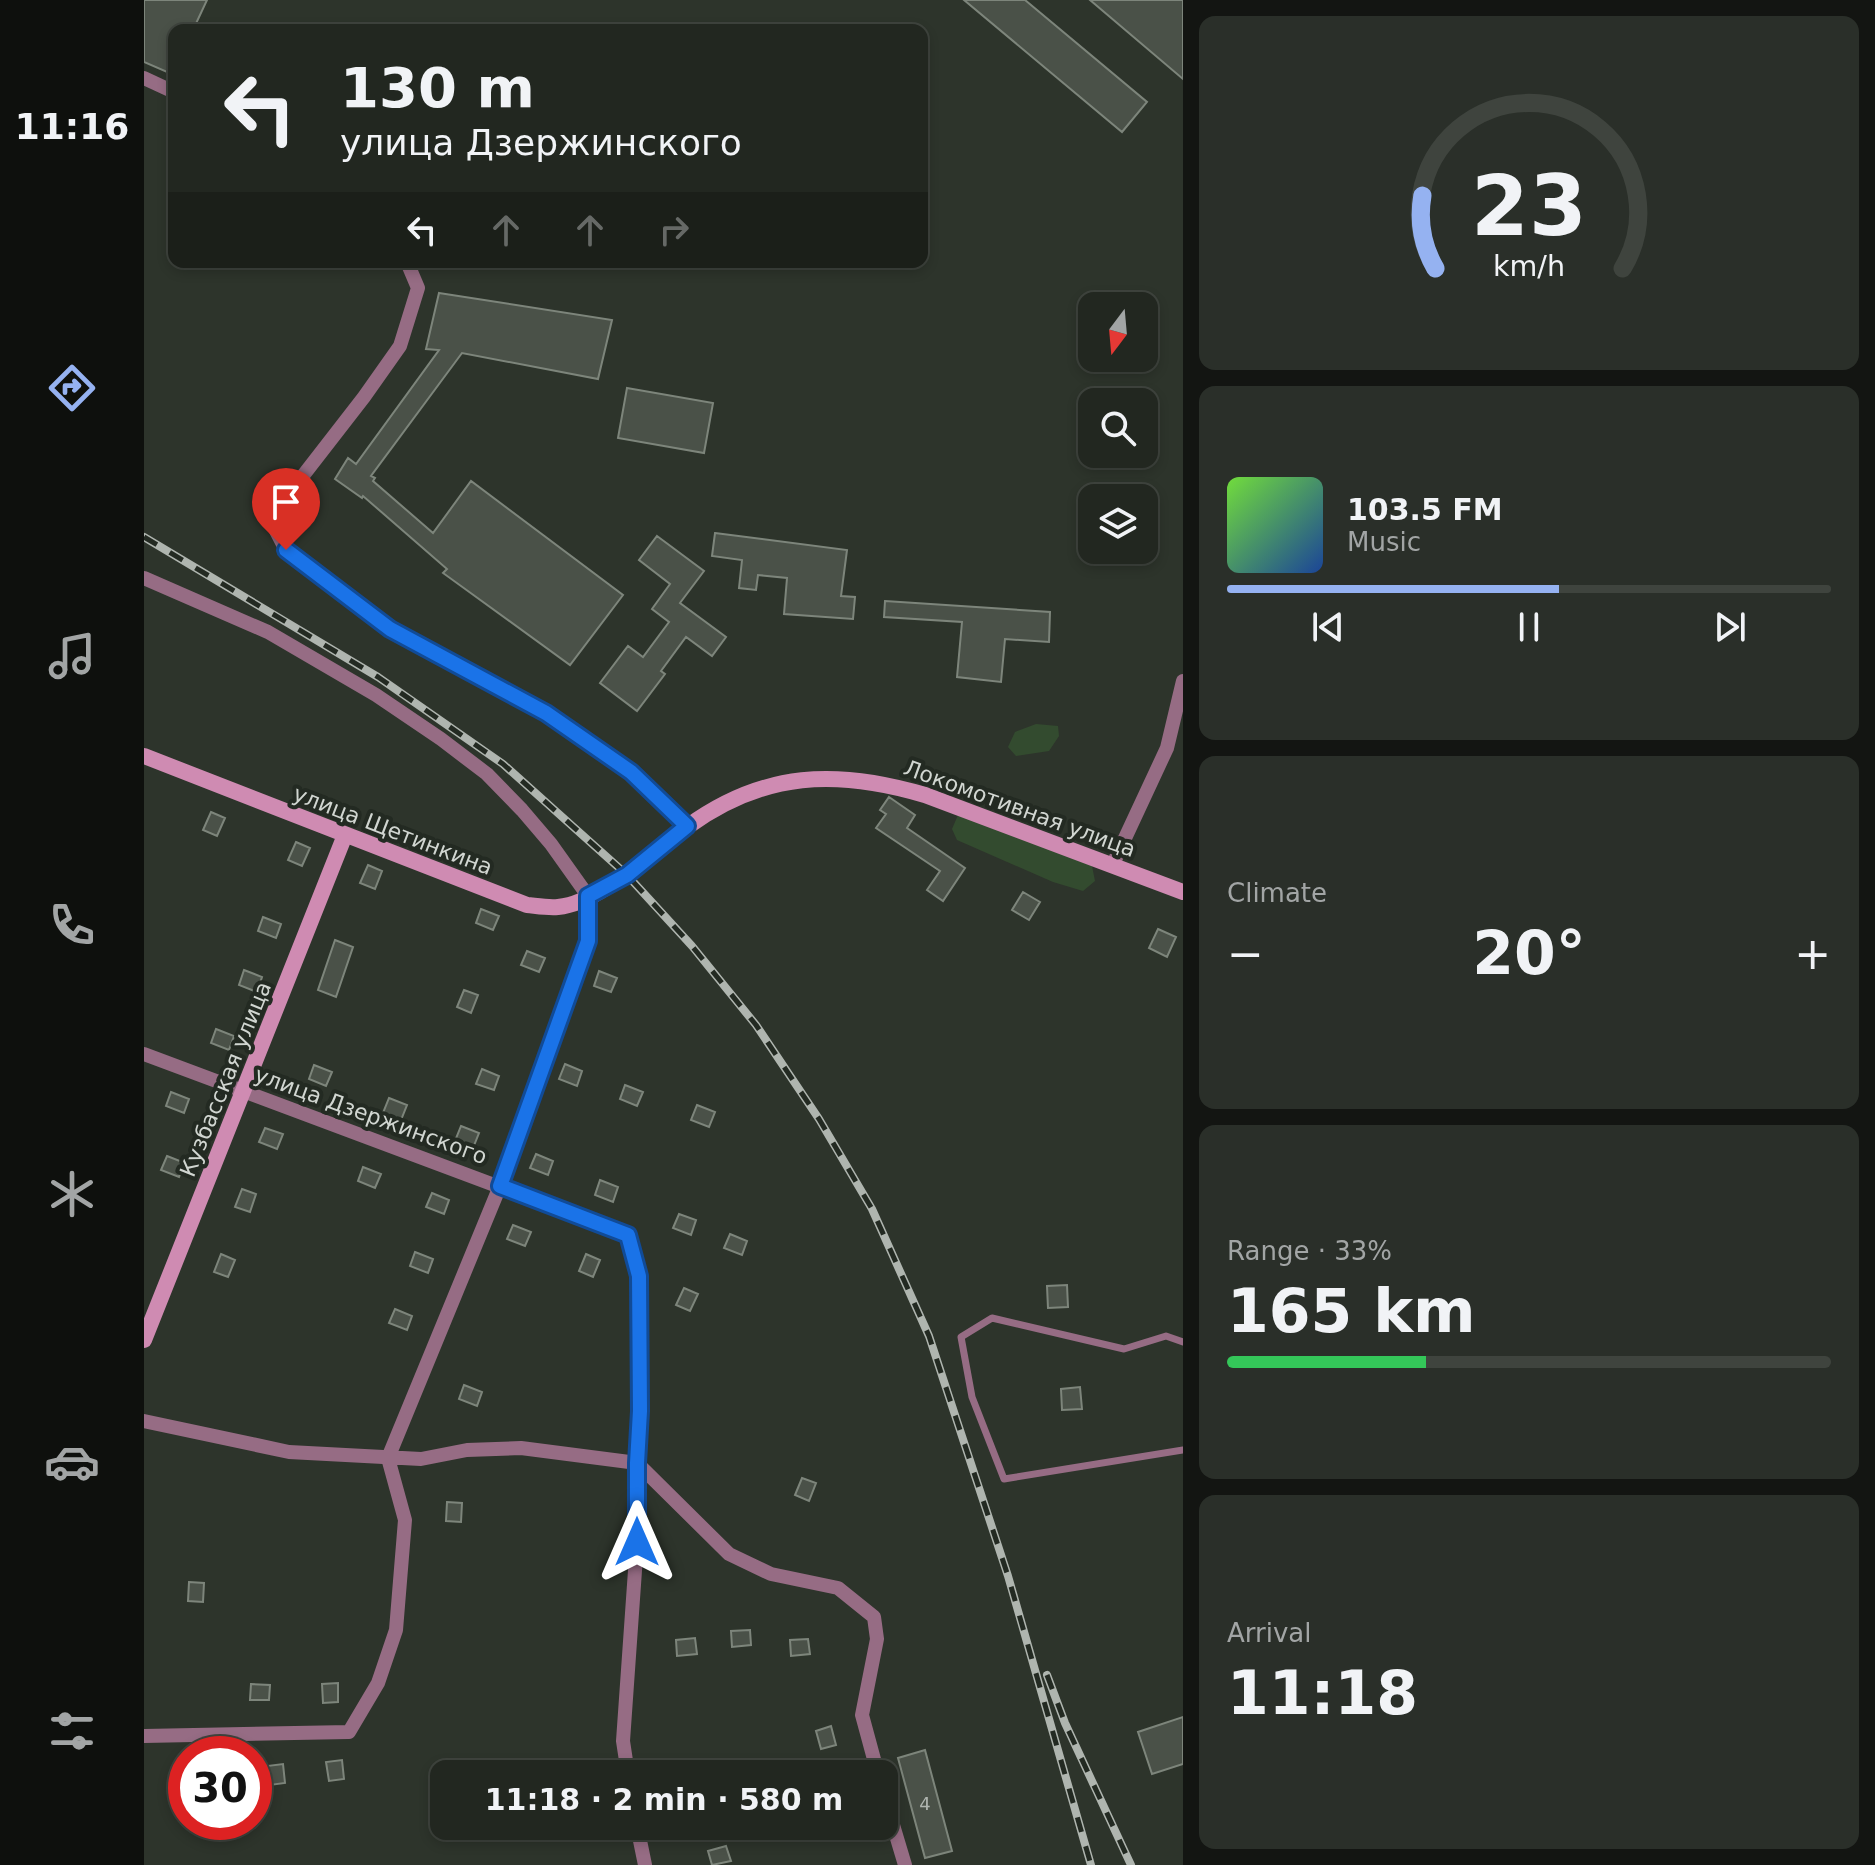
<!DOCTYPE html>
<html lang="en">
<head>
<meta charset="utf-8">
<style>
  :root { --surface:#222720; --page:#2a2f29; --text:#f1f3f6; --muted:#a2a5a5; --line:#3f443e; --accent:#95b2f1 }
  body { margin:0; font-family:"DejaVu Sans",sans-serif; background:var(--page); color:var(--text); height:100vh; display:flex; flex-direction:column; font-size:30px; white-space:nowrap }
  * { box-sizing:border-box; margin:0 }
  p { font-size:26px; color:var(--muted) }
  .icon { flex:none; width:44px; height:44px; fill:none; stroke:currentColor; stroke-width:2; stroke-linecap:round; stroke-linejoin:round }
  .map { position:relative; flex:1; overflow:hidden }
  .sheet { display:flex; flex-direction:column; gap:16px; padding:16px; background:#131512; width:692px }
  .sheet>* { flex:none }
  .banner { position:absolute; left:24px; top:24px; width:760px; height:244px; border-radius:16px; box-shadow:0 4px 12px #0003,0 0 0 2px var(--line); background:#222720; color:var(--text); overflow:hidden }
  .needle { width:52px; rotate:196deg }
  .tools { position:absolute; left:934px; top:292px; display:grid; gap:16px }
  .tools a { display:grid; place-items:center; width:80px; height:80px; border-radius:16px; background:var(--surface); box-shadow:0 4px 12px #0003,0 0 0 2px var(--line); font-size:40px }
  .speed { position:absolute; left:24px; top:1736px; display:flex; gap:16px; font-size:40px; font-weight:700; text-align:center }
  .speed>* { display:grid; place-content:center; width:104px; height:104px; border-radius:50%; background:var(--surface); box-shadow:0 4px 12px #0003,0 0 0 2px var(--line); line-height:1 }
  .speed .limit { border:12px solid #d22; background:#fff; color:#111 }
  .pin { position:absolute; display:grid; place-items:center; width:68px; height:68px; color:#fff; margin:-82px -34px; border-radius:50% 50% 50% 0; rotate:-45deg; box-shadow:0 0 8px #0007 }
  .pin .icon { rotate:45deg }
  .me { position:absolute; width:88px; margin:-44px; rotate:0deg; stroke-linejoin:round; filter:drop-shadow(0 0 6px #0008) }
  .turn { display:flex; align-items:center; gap:28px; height:168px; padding:0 40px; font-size:36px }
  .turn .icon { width:104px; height:104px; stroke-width:2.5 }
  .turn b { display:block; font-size:56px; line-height:68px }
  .lanes { display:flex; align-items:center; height:76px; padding:0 40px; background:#0003; justify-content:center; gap:40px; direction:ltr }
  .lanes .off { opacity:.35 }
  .big { font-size:60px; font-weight:600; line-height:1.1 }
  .sheet .widget { flex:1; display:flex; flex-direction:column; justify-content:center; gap:12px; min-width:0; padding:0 28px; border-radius:16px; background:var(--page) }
  .sheet .dial { align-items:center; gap:0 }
  .dial svg { height:208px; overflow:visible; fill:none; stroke:var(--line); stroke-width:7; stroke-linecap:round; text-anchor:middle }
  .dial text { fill:var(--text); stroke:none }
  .song { display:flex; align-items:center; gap:24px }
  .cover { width:96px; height:96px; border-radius:12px; background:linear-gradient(135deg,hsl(100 70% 55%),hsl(220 70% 35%)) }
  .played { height:8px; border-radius:4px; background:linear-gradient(90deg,var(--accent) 55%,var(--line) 55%) }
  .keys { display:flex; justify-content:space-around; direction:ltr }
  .heat { display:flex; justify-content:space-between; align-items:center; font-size:44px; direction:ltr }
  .charge { height:12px; border-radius:6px; background:linear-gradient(90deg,#34c759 33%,var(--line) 0) }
  .trip { position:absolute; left:286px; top:1760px; width:468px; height:80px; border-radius:16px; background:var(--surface); box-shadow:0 4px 12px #0003,0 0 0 2px var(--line); font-weight:600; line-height:80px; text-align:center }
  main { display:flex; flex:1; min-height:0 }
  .menu { display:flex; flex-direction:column; width:144px; justify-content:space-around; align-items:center; background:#0e100d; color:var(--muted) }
  .menu .icon { width:56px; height:56px }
  .menu .current { color:var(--accent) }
  .menu b { font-size:36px; color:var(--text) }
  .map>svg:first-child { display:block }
  .green { fill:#334b2f }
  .building { fill:#4a5148; stroke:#7d857b; stroke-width:2 }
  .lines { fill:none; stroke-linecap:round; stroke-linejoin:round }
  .lane { stroke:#966c84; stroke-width:7 }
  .street { stroke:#966c84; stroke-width:14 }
  .secondary { stroke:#cf8bb2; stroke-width:16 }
  .rail-casing { stroke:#afb5af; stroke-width:8 }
  .rail { stroke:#232a22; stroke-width:5; stroke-dasharray:15; stroke-linecap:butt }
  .route-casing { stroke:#114b97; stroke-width:20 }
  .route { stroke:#1a73e8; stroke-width:14 }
  .labels { text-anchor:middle; stroke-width:8; stroke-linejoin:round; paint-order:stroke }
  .number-label { font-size:18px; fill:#afb5af }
  .street-label { font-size:22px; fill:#d1d6d1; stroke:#232a22 }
</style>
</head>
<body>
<main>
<nav class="menu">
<b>11:16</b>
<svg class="icon current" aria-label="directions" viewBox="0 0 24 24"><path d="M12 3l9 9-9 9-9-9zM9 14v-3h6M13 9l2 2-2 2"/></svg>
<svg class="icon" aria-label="music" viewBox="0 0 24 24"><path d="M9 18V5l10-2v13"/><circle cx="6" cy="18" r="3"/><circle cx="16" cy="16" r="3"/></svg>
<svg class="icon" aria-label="phone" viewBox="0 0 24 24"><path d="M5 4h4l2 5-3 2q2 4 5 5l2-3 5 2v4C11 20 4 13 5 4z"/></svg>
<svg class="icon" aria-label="climate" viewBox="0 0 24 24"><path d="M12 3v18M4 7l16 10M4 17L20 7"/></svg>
<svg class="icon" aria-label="car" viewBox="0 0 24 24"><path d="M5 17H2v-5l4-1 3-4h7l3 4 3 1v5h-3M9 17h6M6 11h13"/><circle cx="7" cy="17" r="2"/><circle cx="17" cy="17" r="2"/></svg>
<svg class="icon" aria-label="filters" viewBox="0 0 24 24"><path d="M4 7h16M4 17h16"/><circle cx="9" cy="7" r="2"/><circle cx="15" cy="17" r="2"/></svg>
</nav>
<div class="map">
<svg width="1039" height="1865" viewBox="0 0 1039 1865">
  <rect width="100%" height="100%" fill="#2d342b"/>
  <path class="green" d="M892,724L914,726L915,736L905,751L872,756L864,747L871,732Z
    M817,808L946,856L951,881L939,891L909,882L813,840L808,829Z"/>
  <path class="building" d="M0,0H63L49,30H30V75L0,62Z
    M820,0H881L1003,102L978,132Z
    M946,0H1039V79Z
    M295,293L468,320L454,379L318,353L227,476L231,478L229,481L289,533L327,481L479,595L426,665L299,573L303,569L219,496L218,498L191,479L204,458L212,464L295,350L282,349Z
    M483,388L569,403L560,453L474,438Z
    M571,533L703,550L697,596L711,597L709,619L640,614L643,578L614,575L612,590L595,588L598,560L568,556Z
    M513,536L560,571L536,603L582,637L568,656L542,637L517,671L521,674L493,711L456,683L484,646L499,657L525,622L508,609L526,584L495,560Z
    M741,601L906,612L905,642L861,639L857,682L813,677L818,622L740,617Z
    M745,797L771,815L763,828L821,868L799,901L783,890L796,871L732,828L742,814L736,810Z
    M67,812L81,818L73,836L59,830Z
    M152,842L166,848L158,866L144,860Z
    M224,865L238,871L231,889L216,883Z
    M879,892L896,902L885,920L868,910Z
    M337,909L355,916L349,930L332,923Z
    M119,917L137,924L132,938L114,931Z
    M1014,929L1032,937L1023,957L1005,948Z
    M191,940L209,947L192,997L174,990Z
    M383,951L401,958L395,972L377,965Z
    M100,970L118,977L113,992L95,985Z
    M455,971L473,978L467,992L450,986Z
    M320,990L334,995L327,1013L313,1007Z
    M72,1029L90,1036L85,1050L67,1043Z
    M421,1064L438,1071L433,1086L415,1079Z
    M170,1065L188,1072L182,1086L165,1079Z
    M338,1069L355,1076L350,1090L332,1084Z
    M481,1085L499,1092L493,1106L476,1099Z
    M27,1092L45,1099L40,1113L22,1106Z
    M245,1098L263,1105L257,1120L239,1113Z
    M553,1105L571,1112L565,1127L547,1120Z
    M317,1126L335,1133L329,1148L311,1141Z
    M121,1128L139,1134L133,1149L115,1142Z
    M392,1154L409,1161L404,1175L386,1168Z
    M23,1156L41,1163L35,1177L17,1170Z
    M219,1167L237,1174L231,1188L214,1181Z
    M456,1180L474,1187L469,1202L451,1195Z
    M98,1189L112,1194L106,1212L91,1207Z
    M288,1193L305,1200L300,1214L282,1207Z
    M535,1214L552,1220L547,1235L529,1228Z
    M369,1225L387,1232L381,1246L363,1239Z
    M586,1234L603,1241L598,1255L580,1248Z
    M271,1252L289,1259L284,1273L266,1266Z
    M77,1254L91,1260L84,1277L70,1272Z
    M442,1254L456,1260L449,1277L435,1271Z
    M923,1285L924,1307L904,1308L903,1286Z
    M540,1288L554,1294L546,1311L532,1305Z
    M251,1309L268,1316L263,1330L245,1323Z
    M320,1385L338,1392L333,1406L315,1399Z
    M936,1387L938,1409L918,1410L917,1389Z
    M658,1478L672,1483L665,1501L651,1495Z
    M303,1502L318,1503L317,1522L302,1521Z
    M45,1582L60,1583L59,1602L44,1601Z
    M606,1630L607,1645L588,1647L587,1631Z
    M551,1638L553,1654L533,1656L532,1640Z
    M664,1639L666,1654L647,1656L646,1640Z
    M194,1683V1702L179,1703L178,1684Z
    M107,1684L126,1685L125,1700H106Z
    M1039,1717V1764L1008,1774L994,1732Z
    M687,1726L692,1745L677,1749L672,1731Z
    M781,1750L808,1851L781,1858L754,1758Z
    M198,1760L200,1779L185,1781L182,1762Z
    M139,1764L141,1783L126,1785L123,1766Z
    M42,1772V1788L28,1789L26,1773Z
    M582,1846L587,1861L568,1865L564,1851Z"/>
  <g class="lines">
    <path class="lane" d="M1039,1342L1022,1336L980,1349L848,1318L817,1337L828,1397L860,1479L1039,1450"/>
    <path class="street" d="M0,78L30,92
      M263,262L274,288L256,346L220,397L137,504L130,527L142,550L188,587L246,629L402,713L487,772L543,826
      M0,578L124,632L232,695L297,739L343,774L378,810L407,844L444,896V941L356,1186L244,1458L261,1520L252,1630L234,1683L205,1732L0,1736
      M969,864L1023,748L1039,681
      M0,1054L484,1235L495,1276L496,1411L493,1463V1542L479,1741L484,1774
      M0,1421L145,1452L277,1459L323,1450L377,1448L493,1463L585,1554L627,1574L694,1588L730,1617L733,1639L718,1715L734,1774
      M740,1795L761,1865
      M493,1826L501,1865"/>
    <path class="secondary" d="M0,756L383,905C393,906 404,908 414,907C457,903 508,851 543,827C620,771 693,769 781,795L1039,892
      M0,1340L201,835"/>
    <defs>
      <path id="rail" d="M0,537L234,677L359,764L483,875L548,946L612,1025L675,1119L728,1209L785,1336L864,1576L947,1865
        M903,1675L921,1723L987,1865"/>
    </defs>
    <use href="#rail" class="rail-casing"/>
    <use href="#rail" class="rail"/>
  </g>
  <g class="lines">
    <defs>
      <path id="route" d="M142,550L246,629L402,713L487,772L543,826L483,875L444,896V941L356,1186L484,1235L495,1276L496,1411L493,1463V1542"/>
    </defs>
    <use href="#route" class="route-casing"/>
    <use href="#route" class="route"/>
  </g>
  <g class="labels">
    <g class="number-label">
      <text x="781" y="1810">4</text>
    </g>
    <g class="street-label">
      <text transform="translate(876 808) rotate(20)" y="8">Локомотивная улица</text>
      <text transform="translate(249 830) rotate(21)" y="8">улица Щетинкина</text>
      <text transform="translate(81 1079) rotate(-68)" y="8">Кузбасская улица</text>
      <text transform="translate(227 1115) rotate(20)" y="8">улица Дзержинского</text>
    </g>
  </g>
</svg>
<div class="tools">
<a><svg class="needle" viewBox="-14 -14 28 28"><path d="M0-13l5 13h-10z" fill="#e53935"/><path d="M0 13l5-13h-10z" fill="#a2a5a5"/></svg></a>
<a><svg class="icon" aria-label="search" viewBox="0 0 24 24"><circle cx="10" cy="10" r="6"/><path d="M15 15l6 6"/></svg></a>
<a><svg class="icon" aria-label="layers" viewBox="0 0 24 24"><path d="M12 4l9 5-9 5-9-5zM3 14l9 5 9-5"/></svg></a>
</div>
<div class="speed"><div class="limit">30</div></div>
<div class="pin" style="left:142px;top:550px;background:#d93025"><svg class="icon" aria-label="arrive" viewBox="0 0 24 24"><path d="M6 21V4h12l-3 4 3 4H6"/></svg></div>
<svg class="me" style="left:493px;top:1542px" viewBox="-20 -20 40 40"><path d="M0-17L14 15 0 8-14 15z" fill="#1a73e8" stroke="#fff" stroke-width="4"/></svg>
<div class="trip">11:18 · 2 min · 580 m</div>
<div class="banner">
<div class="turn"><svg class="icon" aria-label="left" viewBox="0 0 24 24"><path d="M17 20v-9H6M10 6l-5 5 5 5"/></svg><div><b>130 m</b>улица Дзержинского</div></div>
<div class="lanes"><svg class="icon" aria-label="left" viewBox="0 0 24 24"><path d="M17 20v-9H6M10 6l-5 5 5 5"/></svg><svg class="icon off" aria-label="ahead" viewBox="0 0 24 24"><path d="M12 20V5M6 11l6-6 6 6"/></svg><svg class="icon off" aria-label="ahead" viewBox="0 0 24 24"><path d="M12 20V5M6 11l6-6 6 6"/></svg><svg class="icon off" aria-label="right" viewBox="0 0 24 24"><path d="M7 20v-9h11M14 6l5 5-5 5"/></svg></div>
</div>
</div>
<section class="sheet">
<div class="widget dial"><svg viewBox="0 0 100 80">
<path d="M14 69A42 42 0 1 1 86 69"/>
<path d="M14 69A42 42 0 0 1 9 41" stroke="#95b2f1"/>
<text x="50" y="56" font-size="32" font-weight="700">23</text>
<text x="50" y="72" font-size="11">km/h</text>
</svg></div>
<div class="widget">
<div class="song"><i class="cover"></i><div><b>103.5 FM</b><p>Music</p></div></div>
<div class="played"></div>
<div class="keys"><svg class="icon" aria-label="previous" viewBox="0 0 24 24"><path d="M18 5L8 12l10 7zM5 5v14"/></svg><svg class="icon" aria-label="pause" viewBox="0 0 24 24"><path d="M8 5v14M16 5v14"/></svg><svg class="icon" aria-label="next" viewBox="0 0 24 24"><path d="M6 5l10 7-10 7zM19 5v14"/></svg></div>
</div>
<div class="widget"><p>Climate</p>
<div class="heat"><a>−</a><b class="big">20°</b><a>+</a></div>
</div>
<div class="widget"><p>Range · 33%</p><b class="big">165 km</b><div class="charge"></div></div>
<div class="widget"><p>Arrival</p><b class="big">11:18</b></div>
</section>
</main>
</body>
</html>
